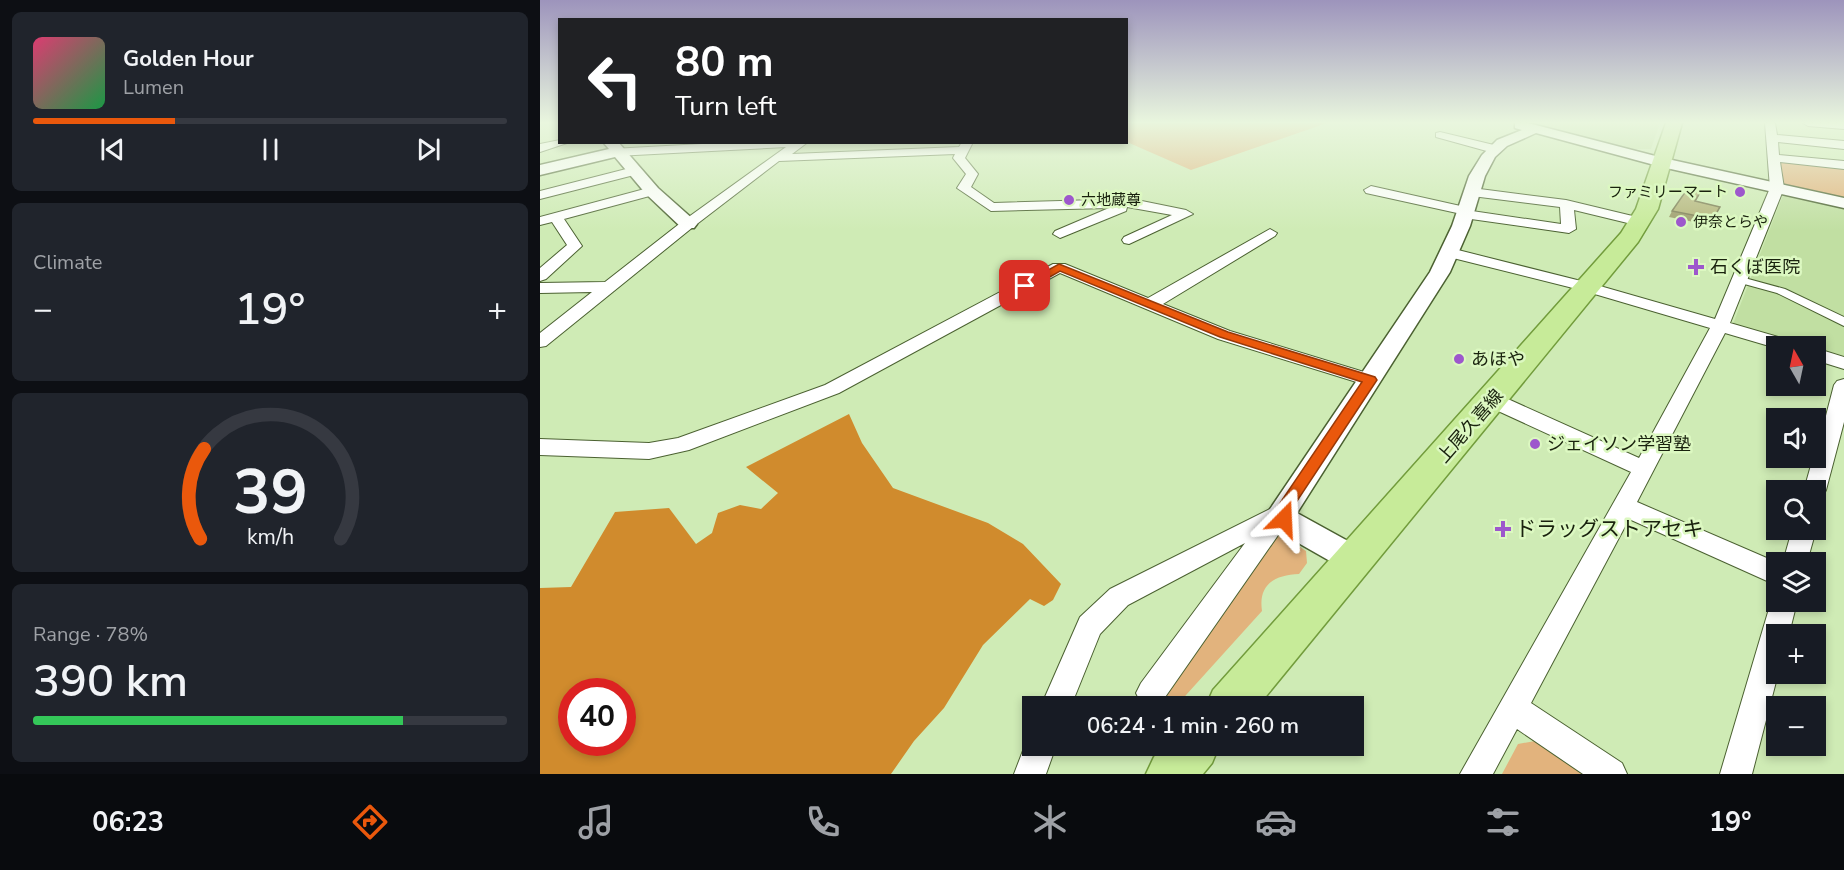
<!DOCTYPE html>
<html lang="en">
<head>
<meta charset="utf-8">
<style>
  :root { --surface:#171b24; --page:#20242c; --text:#f1f3f6; --muted:#9ea1a6; --line:#363941; --accent:#ea580c }
  body { margin:0; font-family:"Nunito Sans","Noto Sans JP",sans-serif; background:var(--page); color:var(--text); height:100vh; display:flex; flex-direction:column; font-size:22px; white-space:nowrap }
  * { box-sizing:border-box; margin:0 }
  p { font-size:20px; color:var(--muted) }
  .icon { flex:none; width:33px; height:33px; fill:none; stroke:currentColor; stroke-width:2; stroke-linecap:round; stroke-linejoin:round }
  .map { position:relative; flex:1; overflow:hidden }
  .drawer { display:flex; flex-direction:column; gap:12px; padding:12px; background:#0d0f14; width:540px }
  .drawer>* { flex:none }
  .banner { position:absolute; left:18px; top:18px; width:570px; height:126px; border-radius:0px; box-shadow:0 3px 9px #0003; background:#202124; color:#fff; overflow:hidden }
  .needle { width:39px; rotate:351deg }
  .fabs { position:absolute; left:1226px; top:336px; display:grid; gap:12px }
  .fabs a { display:grid; place-items:center; width:60px; height:60px; border-radius:0px; background:var(--surface); box-shadow:0 3px 9px #0003; font-size:30px }
  .speed { position:absolute; left:18px; top:678px; display:flex; gap:12px; font-size:30px; font-weight:700; text-align:center }
  .speed>* { display:grid; place-content:center; width:78px; height:78px; border-radius:50%; background:var(--surface); box-shadow:0 3px 9px #0003; line-height:1 }
  .speed .limit { border:9px solid #d22; background:#fff; color:#111 }
  .pin { position:absolute; display:grid; place-items:center; width:51px; height:51px; color:#fff; margin:-26px; border-radius:12px; box-shadow:0 3px 9px #0006 }
  .me { position:absolute; width:66px; margin:-33px; rotate:21deg; stroke-linejoin:round; filter:drop-shadow(0 0 4px #0008) }
  .turn { display:flex; align-items:center; gap:21px; height:126px; padding:0 18px; font-size:27px }
  .turn .icon { width:78px; height:78px; stroke-width:2.5 }
  .turn b { display:block; font-size:42px; line-height:51px }
  .big { font-size:45px; font-weight:600; line-height:1.1 }
  .drawer .tile { flex:1; display:flex; flex-direction:column; justify-content:center; gap:9px; min-width:0; padding:0 21px; border-radius:9px; background:var(--page) }
  .drawer .dial { align-items:center; gap:0 }
  .dial svg { height:156px; overflow:visible; fill:none; stroke:var(--line); stroke-width:7; stroke-linecap:round; text-anchor:middle }
  .dial text { fill:var(--text); stroke:none }
  .song { display:flex; align-items:center; gap:18px }
  .cover { width:72px; height:72px; border-radius:9px; background:linear-gradient(135deg,hsl(340 70% 55%),hsl(140 70% 35%)) }
  .played { height:6px; border-radius:3px; background:linear-gradient(90deg,var(--accent) 30%,var(--line) 30%) }
  .keys { display:flex; justify-content:space-around; direction:ltr }
  .heat { display:flex; justify-content:space-between; align-items:center; font-size:33px; direction:ltr }
  .charge { height:9px; border-radius:4px; background:linear-gradient(90deg,#34c759 78%,var(--line) 0) }
  .trip { position:absolute; left:482px; top:696px; width:342px; height:60px; border-radius:0px; background:var(--surface); box-shadow:0 3px 9px #0003; font-weight:600; line-height:60px; text-align:center }
  .dock { display:flex; height:96px; justify-content:space-around; align-items:center; background:#090b0e; color:var(--muted) }
  .dock .icon { width:42px; height:42px }
  .dock .on { color:var(--accent) }
  .dock b { font-size:27px; color:var(--text) }
  main { display:flex; flex:1; min-height:0 }
  .map>svg:first-child { display:block }
  .built { fill:#c1dfa2 }
  .green { fill:#e2b37d }
  .forest { fill:#d08b2d; fill-rule:evenodd }
  .lines { fill:none; stroke-linecap:round; stroke-linejoin:round }
  .pedestrian-casing { stroke:#4b6131; stroke-width:2 }
  .minor-casing { stroke:#4b6131; stroke-width:2 }
  .tertiary-casing { stroke:#4b6131; stroke-width:3 }
  .primary-casing { stroke:#729c3c; stroke-width:3 }
  .pedestrian { fill:#fff; fill-rule:evenodd }
  .minor { fill:#fff; fill-rule:evenodd }
  .tertiary { fill:#fff; fill-rule:evenodd }
  .primary { fill:#c7eb99; fill-rule:evenodd }
  .wall { fill:#9d9d6c }
  .building { fill:#b6b77e; stroke:#7f8058; stroke-width:1.5 }
  .route { fill:#ea580c; stroke:#983908; stroke-width:1.5 }
  .poi-dot { fill:#9d57cc; stroke:#dcf8c1; stroke-width:2 }
  .labels { text-anchor:middle; stroke-width:5; stroke-linejoin:round; paint-order:stroke }
  .far-poi-label { font-size:15px; fill:#19220e; stroke:#dcf8c1; text-anchor:start }
  .poi-label { font-size:18px; fill:#19220e; stroke:#dcf8c1; text-anchor:start }
  .street-label { font-size:18px; fill:#19220e; stroke:#dcf8c1 }
  .near-poi-label { font-size:21px; fill:#19220e; stroke:#dcf8c1; text-anchor:start }
</style>
</head>
<body>
<main>
<section class="drawer">
<div class="tile">
<div class="song"><i class="cover"></i><div><b>Golden Hour</b><p>Lumen</p></div></div>
<div class="played"></div>
<div class="keys"><svg class="icon" aria-label="previous" viewBox="0 0 24 24"><path d="M18 5L8 12l10 7zM5 5v14"/></svg><svg class="icon" aria-label="pause" viewBox="0 0 24 24"><path d="M8 5v14M16 5v14"/></svg><svg class="icon" aria-label="next" viewBox="0 0 24 24"><path d="M6 5l10 7-10 7zM19 5v14"/></svg></div>
</div>
<div class="tile"><p>Climate</p>
<div class="heat"><a>−</a><b class="big">19°</b><a>+</a></div>
</div>
<div class="tile dial"><svg viewBox="0 0 100 80">
<path d="M14 69A42 42 0 1 1 86 69"/>
<path d="M14 69A42 42 0 0 1 16 23" stroke="#ea580c"/>
<text x="50" y="56" font-size="32" font-weight="700">39</text>
<text x="50" y="72" font-size="11">km/h</text>
</svg></div>
<div class="tile"><p>Range · 78%</p><b class="big">390 km</b><div class="charge"></div></div>
</section>
<div class="map">
<svg width="1304" height="774" viewBox="0 0 1304 774">
  <rect width="100%" height="100%" fill="#cfebb5"/>
  <path class="built" d="M990,123H1120L1111,149H1093Z
    M1243,195L1304,207V356L1193,324Z"/>
  <path class="green" d="M587,123H787L651,170L587,142Z
    M1238,162L1304,167V199L1241,183Z
    M737,532L766,551L767,563L759,574C735,575 718,584 722,611L637,705L620,695Z
    M995,741L1045,774H962L978,744Z"/>
  <path class="forest" d="M309,414L322,443L353,488L448,523L483,544L521,584L513,600L504,606L490,599L443,645L404,708L374,741L351,774H0V588L31,587L75,512L129,508L156,544L172,533L178,513L200,505L221,509L238,493L206,467ZM32,692H82V742H32Z"/>
  <g class="lines">
    <defs>
      <path id="pedestrian" d="M1201,277L1245,289L1304,317V326L1237,293L1197,282V278Z"/>
      <path id="minor" d="M1225,123H1235L1237,135L1304,141V149L1238,142L1239,155L1304,161V169L1240,162L1244,188L1190,323L1255,342L1258,346L1236,348L1185,333L1097,502L1236,562V585L1089,519L991,703L1082,763L1087,774H1043L977,729L953,774H920L1091,472L945,405L942,400L945,395L952,393L959,395L1099,458L1170,328L1041,290L905,256L902,253L910,248L1053,284L1175,319L1230,188Z
        M1263,123H1304V129L1268,126Z
        M900,132L958,146L960,149L954,153L896,137V133Z
        M20,140V142H30L0,152V144Z
        M198,142H268L252,154L419,147L422,142H433L425,158L438,174L431,187L454,203L592,199L646,210L653,214L589,244L584,243L582,240L584,237L632,215L587,207L586,211L520,238L513,234L515,231L569,208L451,211L417,188L426,174L413,158L415,154L239,161L153,227L6,346L0,347V333L52,292L0,293V283L65,282L143,221L246,147L76,156L70,152L72,149Z
        M94,167L100,171L98,174L0,199V191Z
        M831,186L925,207L932,211L1021,224L1020,207L932,196L925,192L932,188L1026,200L1105,219L1107,222L1100,226L1034,210L1036,229L1029,233L924,218L919,217L917,213L826,193L824,190Z
        M112,187L119,191L117,194L24,219L42,246L6,279L0,281V268L27,245L12,222L0,225V217Z
        M730,229L737,233L735,236L623,304L690,331L837,376L840,380L837,384H823L678,339L520,273L299,393L149,450L109,459L0,455V439L109,443L138,438L285,385L513,264H525L608,298Z
        M1275,348L1304,357V369L1275,360Z
        M1304,379V422L1286,490L1283,496L1275,499V490H1264L1273,458H1275L1294,385L1297,381Z
        M742,503L750,506L754,512L750,518L621,703L613,706L601,703L596,693L601,683L705,543L588,605L560,634L531,706H501L540,617L570,589Z
        M1275,528L1276,530L1267,562H1243L1252,530Z
        M1236,593V602H1257L1249,634H1236V674H1238L1212,774H1180L1231,602Z
        M492,734V746H516L506,774H474L489,735Z"/>
      <path id="tertiary" d="M975,123H988L1123,158L1304,198V208L1122,167L996,133L967,146L955,157L945,176L930,226L910,272L757,513L826,551L830,560L826,569L815,573L804,569L739,532L733,527L728,512L890,272L912,226L929,176L942,155L957,140L982,130L975,128Z
        M63,142H78L118,188L154,220L157,224L154,228H142L106,194L75,157L0,175V165L69,149Z"/>
      <path id="primary" d="M1126,123H1142L1118,209L1098,242L718,706H666L673,690L1081,233L1096,209Z
        M623,746H679L672,763L663,774H606L614,757Z"/>
    </defs>
    <use href="#pedestrian" class="pedestrian-casing"/>
    <use href="#minor" class="minor-casing"/>
    <use href="#tertiary" class="tertiary-casing"/>
    <use href="#primary" class="primary-casing"/>
    <use href="#pedestrian" class="pedestrian"/>
    <use href="#minor" class="minor"/>
    <use href="#tertiary" class="tertiary"/>
    <use href="#primary" class="primary"/>
  </g>
  <path class="wall" d="M1161,191L1156,201L1180,207L1169,225L1129,217L1132,211Z"/>
  <path class="building" d="M1148,188L1161,191L1155,201L1180,207L1173,219L1132,211Z"/>
  <linearGradient id="sky" x2="0" y2="1"><stop stop-color="#9d94bc"/><stop offset="0.53" stop-color="#e9f6de"/><stop offset="1" stop-color="#e9f6de" stop-opacity="0"/></linearGradient>
  <rect width="1304" height="231" fill="url(#sky)"/>
  <path class="route" d="M519,264L688,332L835,377L837,380L753,507L749,523L744,525L738,523L734,512L822,382L680,337L520,271L489,289H481L479,286Z"/>
  <g class="poi-dot">
    <circle cx="1200" cy="192" r="6"/>
    <circle cx="529" cy="200" r="6"/>
    <circle cx="1141" cy="222" r="6"/>
    <path d="M1153 258h6v6h6v6h-6v6h-6v-6h-6v-6h6z"/>
    <circle cx="919" cy="359" r="6"/>
    <circle cx="995" cy="444" r="6"/>
    <path d="M960 520h6v6h6v6h-6v6h-6v-6h-6v-6h6z"/>
  </g>
  <g class="labels">
    <g class="far-poi-label">
      <text x="1188" y="197" text-anchor="end">ファミリーマート</text>
      <text x="541" y="205">六地蔵尊</text>
      <text x="1153" y="227">伊奈とらや</text>
    </g>
    <g class="poi-label">
      <text x="1170" y="273">石くぼ医院</text>
      <text x="931" y="365">あほや</text>
      <text x="1007" y="450">ジェイソン学習塾</text>
    </g>
    <g class="street-label">
      <text transform="translate(930 426) rotate(-49)" y="6">上尾久喜線</text>
    </g>
    <g class="near-poi-label">
      <text x="975" y="536">ドラッグストアセキ</text>
    </g>
  </g>
</svg>
<div class="fabs">
<a><svg class="needle" viewBox="-14 -14 28 28"><path d="M0-13l5 13h-10z" fill="#e53935"/><path d="M0 13l5-13h-10z" fill="#9ea1a6"/></svg></a>
<a><svg class="icon" aria-label="sound" viewBox="0 0 24 24"><path d="M4 9h4l5-4v14l-5-4H4zM17 9q2 3 0 6"/></svg></a>
<a><svg class="icon" aria-label="search" viewBox="0 0 24 24"><circle cx="10" cy="10" r="6"/><path d="M15 15l6 6"/></svg></a>
<a><svg class="icon" aria-label="layers" viewBox="0 0 24 24"><path d="M12 4l9 5-9 5-9-5zM3 14l9 5 9-5"/></svg></a>
<a>+</a>
<a>−</a>
</div>
<div class="speed"><div class="limit">40</div></div>
<div class="pin" style="left:485px;top:286px;background:#d93025"><svg class="icon" aria-label="arrive" viewBox="0 0 24 24"><path d="M6 21V4h12l-3 4 3 4H6"/></svg></div>
<svg class="me" style="left:744px;top:519px" viewBox="-20 -20 40 40"><path d="M0-17L14 15 0 8-14 15z" fill="#ea580c" stroke="#fff" stroke-width="4"/></svg>
<div class="trip">06:24 · 1 min · 260 m</div>
<div class="banner">
<div class="turn"><svg class="icon" aria-label="left" viewBox="0 0 24 24"><path d="M17 20v-9H6M10 6l-5 5 5 5"/></svg><div><b>80 m</b>Turn left</div></div>
</div>
</div>
</main>
<nav class="dock">
<b>06:23</b>
<svg class="icon on" aria-label="directions" viewBox="0 0 24 24"><path d="M12 3l9 9-9 9-9-9zM9 14v-3h6M13 9l2 2-2 2"/></svg>
<svg class="icon" aria-label="music" viewBox="0 0 24 24"><path d="M9 18V5l10-2v13"/><circle cx="6" cy="18" r="3"/><circle cx="16" cy="16" r="3"/></svg>
<svg class="icon" aria-label="phone" viewBox="0 0 24 24"><path d="M5 4h4l2 5-3 2q2 4 5 5l2-3 5 2v4C11 20 4 13 5 4z"/></svg>
<svg class="icon" aria-label="climate" viewBox="0 0 24 24"><path d="M12 3v18M4 7l16 10M4 17L20 7"/></svg>
<svg class="icon" aria-label="car" viewBox="0 0 24 24"><path d="M5 17H2v-5l4-1 3-4h7l3 4 3 1v5h-3M9 17h6M6 11h13"/><circle cx="7" cy="17" r="2"/><circle cx="17" cy="17" r="2"/></svg>
<svg class="icon" aria-label="filters" viewBox="0 0 24 24"><path d="M4 7h16M4 17h16"/><circle cx="9" cy="7" r="2"/><circle cx="15" cy="17" r="2"/></svg>
<b>19°</b>
</nav>
</body>
</html>
